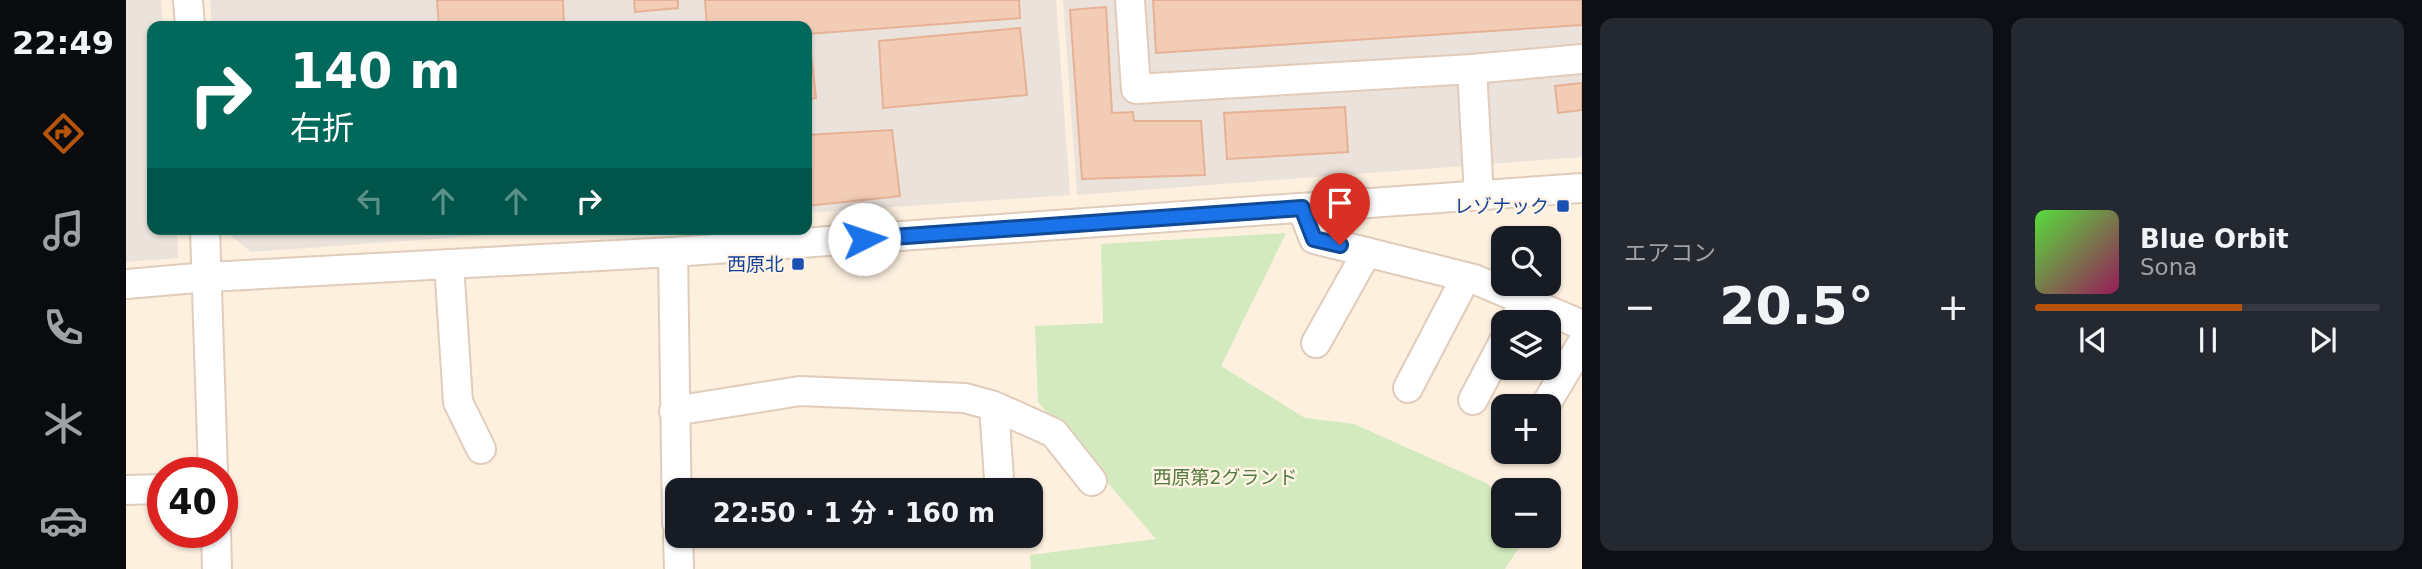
<!DOCTYPE html>
<html lang="ja">
<head>
<meta charset="utf-8">
<style>
  :root { --surface:#171b24; --page:#242831; --text:#f1f3f6; --muted:#9ea1a6; --line:#363941; --accent:#b45309 }
  body { margin:0; font-family:"DejaVu Sans","Noto Sans JP",sans-serif; background:var(--page); color:var(--text); height:100vh; display:flex; flex-direction:column; font-size:26px; white-space:nowrap }
  * { box-sizing:border-box; margin:0 }
  p { font-size:23px; color:var(--muted) }
  .icon { flex:none; width:38px; height:38px; fill:none; stroke:currentColor; stroke-width:2; stroke-linecap:round; stroke-linejoin:round }
  .map { position:relative; flex:1; overflow:hidden }
  .side { display:flex; flex-direction:column; gap:18px; padding:18px; background:#0d0f14; width:840px }
  .side>* { flex:none }
  .top-card { position:absolute; left:21px; top:21px; width:665px; height:214px; border-radius:14px; box-shadow:0 2px 5px #0004; background:#00695c; color:#fff; overflow:hidden }
  .fabs { position:absolute; left:1365px; top:226px; display:grid; gap:14px }
  .fabs a { display:grid; place-items:center; width:70px; height:70px; border-radius:14px; background:var(--surface); box-shadow:0 2px 5px #0004; font-size:35px }
  .speed { position:absolute; left:21px; top:457px; display:flex; gap:14px; font-size:35px; font-weight:700; text-align:center }
  .speed>* { display:grid; place-content:center; width:91px; height:91px; border-radius:50%; background:var(--surface); box-shadow:0 2px 5px #0004; line-height:1 }
  .speed .limit { border:10px solid #d22; background:#fff; color:#111 }
  .pin { position:absolute; display:grid; place-items:center; width:60px; height:60px; color:#fff; margin:-72px -30px; border-radius:50% 50% 50% 0; rotate:-45deg; box-shadow:0 0 7px #0007 }
  .pin .icon { rotate:45deg }
  .me { position:absolute; width:77px; margin:-38px; rotate:86deg; stroke-linejoin:round; filter:drop-shadow(0 0 5px #0008) }
  .turn { display:flex; align-items:center; gap:24px; height:147px; padding:0 28px; font-size:32px }
  .turn .icon { width:91px; height:91px; stroke-width:2.5 }
  .turn b { display:block; font-size:49px; line-height:60px }
  .lanes { display:flex; align-items:center; height:66px; padding:0 28px; background:#0003; justify-content:center; gap:35px; direction:ltr }
  .lanes .off { opacity:.35 }
  .big { font-size:52px; font-weight:700; line-height:1.1 }
  .side .card { flex:1; display:flex; flex-direction:column; justify-content:center; gap:10px; min-width:0; padding:0 24px; border-radius:14px; background:var(--page) }
  .song { display:flex; align-items:center; gap:21px }
  .cover { width:84px; height:84px; border-radius:10px; background:linear-gradient(135deg,hsl(110 70% 55%),hsl(330 70% 35%)) }
  .played { height:7px; border-radius:4px; background:linear-gradient(90deg,var(--accent) 60%,var(--line) 60%) }
  .keys { display:flex; justify-content:space-around; direction:ltr }
  .heat { display:flex; justify-content:space-between; align-items:center; font-size:38px; direction:ltr }
  .side .tiles { flex:1; display:grid; gap:18px; grid-template-columns:repeat(2,1fr) }
  .trip { position:absolute; left:539px; top:478px; width:378px; height:70px; border-radius:14px; background:var(--surface); box-shadow:0 2px 5px #0004; font-weight:700; line-height:70px; text-align:center }
  main { display:flex; flex:1; min-height:0 }
  .tabs { display:flex; flex-direction:column; width:126px; justify-content:space-around; align-items:center; background:#090b0e; color:var(--muted) }
  .tabs .icon { width:49px; height:49px }
  .tabs .on { color:var(--accent) }
  .tabs b { font-size:32px; color:var(--text) }
  .map>svg:first-child { display:block }
  .industrial { fill:#ebe2db }
  .green { fill:#d2eabe }
  .building { fill:#f3ccb6; stroke:#e6b296; stroke-width:2 }
  .lines { fill:none; stroke-linecap:round; stroke-linejoin:round }
  .minor-casing { stroke:#e1ccbb; stroke-width:32 }
  .minor { stroke:#fff; stroke-width:28 }
  .route-casing { stroke:#114b97; stroke-width:18 }
  .route { stroke:#1a73e8; stroke-width:12 }
  .transit-dot { fill:#1a4fb4; stroke:#fff4e6; stroke-width:2.5 }
  .labels { text-anchor:middle; stroke-width:5; stroke-linejoin:round; paint-order:stroke }
  .transit-label { font-size:19px; fill:#164399; stroke:#fff4e6; text-anchor:end }
  .park-label { font-size:19px; fill:#537a3e; stroke:#fff4e6 }
</style>
</head>
<body>
<main>
<nav class="tabs">
<b>22:49</b>
<svg class="icon on" aria-label="directions" viewBox="0 0 24 24"><path d="M12 3l9 9-9 9-9-9zM9 14v-3h6M13 9l2 2-2 2"/></svg>
<svg class="icon" aria-label="music" viewBox="0 0 24 24"><path d="M9 18V5l10-2v13"/><circle cx="6" cy="18" r="3"/><circle cx="16" cy="16" r="3"/></svg>
<svg class="icon" aria-label="phone" viewBox="0 0 24 24"><path d="M5 4h4l2 5-3 2q2 4 5 5l2-3 5 2v4C11 20 4 13 5 4z"/></svg>
<svg class="icon" aria-label="climate" viewBox="0 0 24 24"><path d="M12 3v18M4 7l16 10M4 17L20 7"/></svg>
<svg class="icon" aria-label="car" viewBox="0 0 24 24"><path d="M5 17H2v-5l4-1 3-4h7l3 4 3 1v5h-3M9 17h6M6 11h13"/><circle cx="7" cy="17" r="2"/><circle cx="17" cy="17" r="2"/></svg>
</nav>
<div class="map">
<svg width="1456" height="569" viewBox="0 0 1456 569">
  <rect width="100%" height="100%" fill="#fdf0df"/>
  <path class="industrial" d="M0,0H35L37,26H26V229H51L52,258L0,262Z
    M84,0H930L944,195L681,213V26H86Z
    M937,0H1456V157L951,195Z
    M100,229H447L125,252L100,232Z"/>
  <path class="green" d="M1160,233L1095,366L1179,418L1228,424L1360,483L1377,497V536H1394V546L1379,569H905L904,555L1030,539L912,402L909,326L977,323L975,244Z"/>
  <path class="building" d="M311,0H437L438,26H313Z
    M508,0H552V8L509,12Z
    M579,0H893L894,18L681,34V26H581Z
    M1027,0H1456V25L1030,53Z
    M980,7L986,113L1007,112L1008,121H1075L1079,175L956,179L944,10Z
    M894,28L901,95L757,108L753,41Z
    M685,53L690,98L681,99V54Z
    M1456,83V110L1432,113L1429,86Z
    M1219,107L1222,152L1101,159L1098,113Z
    M766,130L774,196L681,206V135Z"/>
  <g class="lines">
    <defs>
      <path id="minor" d="M62,0L64,26
        M1004,0L1010,89L1346,69L1353,196
        M1346,69L1456,59
        M1176,208L1188,239L1348,279L1456,325
        M79,229L87,472
        M547,252L551,523
        M323,264L332,402L355,449
        M0,284L82,277L547,252L1456,188
        M1388,322L1400,299
        M1190,343L1241,252
        M1282,388L1340,277
        M1347,400L1377,343
        M868,406L873,479
        M1419,406L1456,343
        M548,411L674,391L839,398L868,406L928,433L966,481
        M0,490L37,489
        M90,532L91,569
        M552,536L553,569"/>
    </defs>
    <use href="#minor" class="minor-casing"/>
    <use href="#minor" class="minor"/>
  </g>
  <g class="lines">
    <defs>
      <path id="route" d="M738,239L1176,208L1188,239L1214,245"/>
    </defs>
    <use href="#route" class="route-casing"/>
    <use href="#route" class="route"/>
  </g>
  <g class="transit-dot">
    <rect x="1430" y="199" width="14" height="14" rx="3.5"/>
    <rect x="665" y="257" width="14" height="14" rx="3.5"/>
  </g>
  <g class="labels">
    <g class="transit-label">
      <text x="1423" y="213">レゾナック</text>
      <text x="658" y="271">西原北</text>
    </g>
    <g class="park-label">
      <text x="1099" y="484">西原第2グランド</text>
    </g>
  </g>
</svg>
<div class="fabs">
<a><svg class="icon" aria-label="search" viewBox="0 0 24 24"><circle cx="10" cy="10" r="6"/><path d="M15 15l6 6"/></svg></a>
<a><svg class="icon" aria-label="layers" viewBox="0 0 24 24"><path d="M12 4l9 5-9 5-9-5zM3 14l9 5 9-5"/></svg></a>
<a>+</a>
<a>−</a>
</div>
<div class="speed"><div class="limit">40</div></div>
<div class="pin" style="left:1214px;top:245px;background:#d93025"><svg class="icon" aria-label="arrive" viewBox="0 0 24 24"><path d="M6 21V4h12l-3 4 3 4H6"/></svg></div>
<svg class="me" style="left:738px;top:239px" viewBox="-20 -20 40 40"><circle r="19" fill="#fff"/><path d="M0-13L10 11 0 6-10 11z" fill="#1a73e8"/></svg>
<div class="trip">22:50 · 1 分 · 160 m</div>
<div class="top-card">
<div class="turn"><svg class="icon" aria-label="right" viewBox="0 0 24 24"><path d="M7 20v-9h11M14 6l5 5-5 5"/></svg><div><b>140 m</b>右折</div></div>
<div class="lanes"><svg class="icon off" aria-label="left" viewBox="0 0 24 24"><path d="M17 20v-9H6M10 6l-5 5 5 5"/></svg><svg class="icon off" aria-label="ahead" viewBox="0 0 24 24"><path d="M12 20V5M6 11l6-6 6 6"/></svg><svg class="icon off" aria-label="ahead" viewBox="0 0 24 24"><path d="M12 20V5M6 11l6-6 6 6"/></svg><svg class="icon" aria-label="right" viewBox="0 0 24 24"><path d="M7 20v-9h11M14 6l5 5-5 5"/></svg></div>
</div>
</div>
<section class="side">
<div class="tiles">
<div class="card"><p>エアコン</p>
<div class="heat"><a>−</a><b class="big">20.5°</b><a>+</a></div>
</div>
<div class="card">
<div class="song"><i class="cover"></i><div><b>Blue Orbit</b><p>Sona</p></div></div>
<div class="played"></div>
<div class="keys"><svg class="icon" aria-label="previous" viewBox="0 0 24 24"><path d="M18 5L8 12l10 7zM5 5v14"/></svg><svg class="icon" aria-label="pause" viewBox="0 0 24 24"><path d="M8 5v14M16 5v14"/></svg><svg class="icon" aria-label="next" viewBox="0 0 24 24"><path d="M6 5l10 7-10 7zM19 5v14"/></svg></div>
</div>
</div>
</section>
</main>
</body>
</html>
